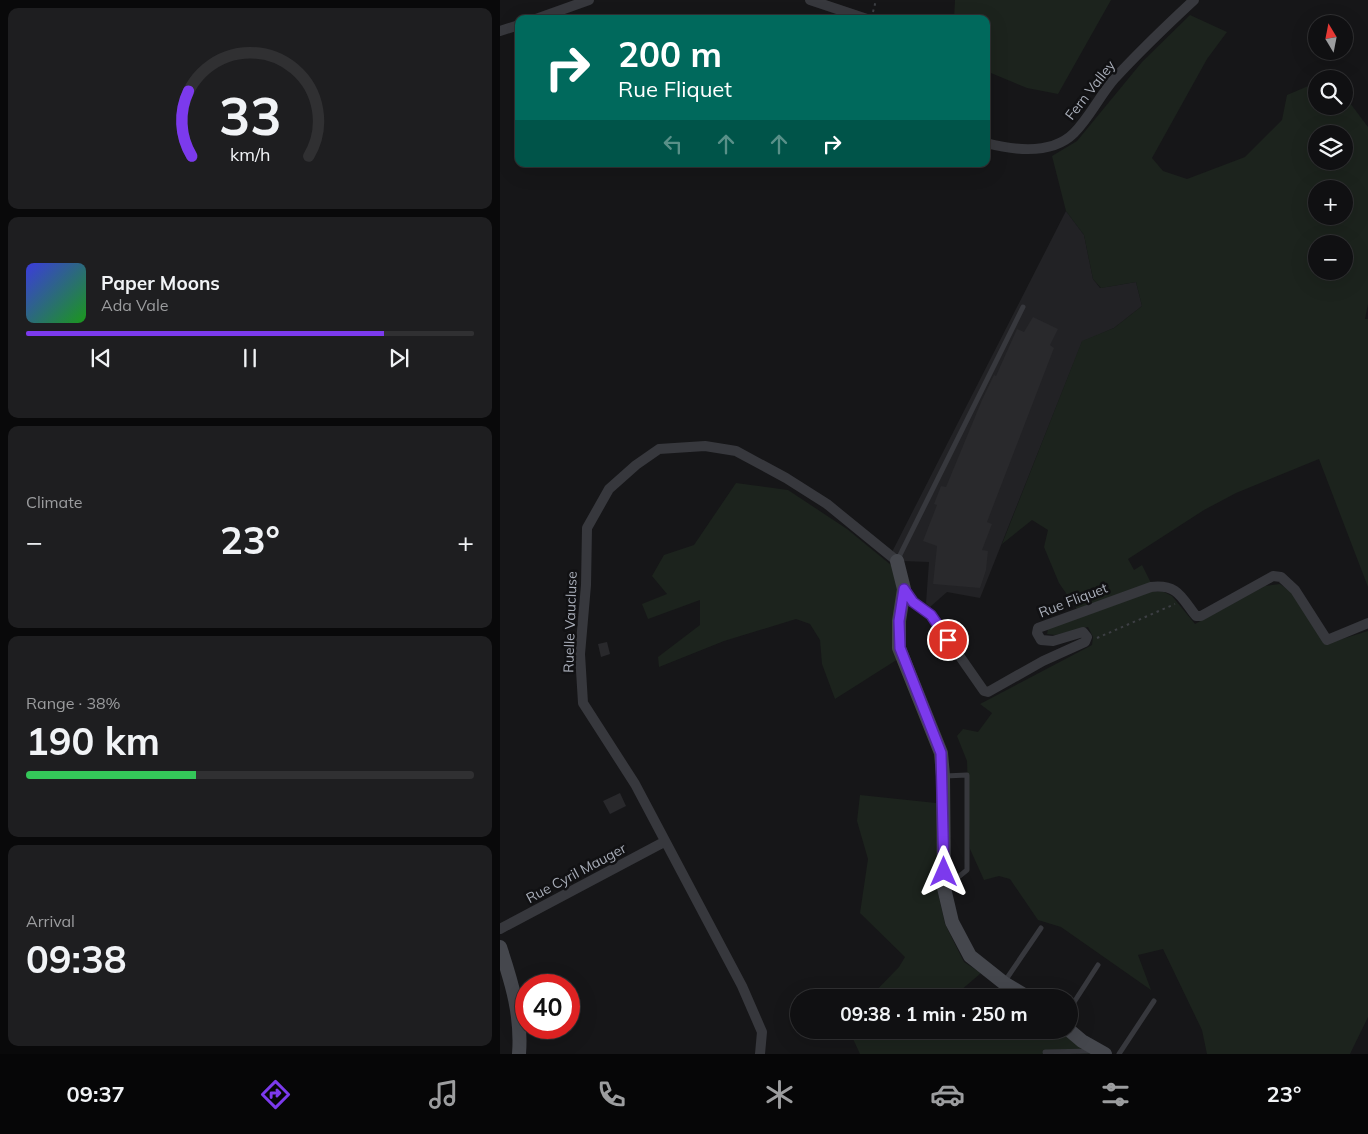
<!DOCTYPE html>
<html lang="en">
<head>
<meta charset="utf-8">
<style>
  :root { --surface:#101012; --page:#1e1e20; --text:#f1f3f6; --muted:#9c9d9f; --line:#303032; --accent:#7c3aed }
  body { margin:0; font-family:Mulish,sans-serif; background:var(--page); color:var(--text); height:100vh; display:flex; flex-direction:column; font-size:19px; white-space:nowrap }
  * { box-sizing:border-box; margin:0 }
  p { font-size:16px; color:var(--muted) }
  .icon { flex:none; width:28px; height:28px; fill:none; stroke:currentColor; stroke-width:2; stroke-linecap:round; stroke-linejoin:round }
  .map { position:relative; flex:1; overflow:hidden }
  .drawer { display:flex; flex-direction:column; gap:8px; padding:8px; background:#09090a; width:500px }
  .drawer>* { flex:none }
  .hud { position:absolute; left:15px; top:15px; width:475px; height:152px; border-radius:10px; box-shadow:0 5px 20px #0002,0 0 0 1px var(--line); background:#00695c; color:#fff; overflow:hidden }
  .needle { width:32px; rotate:350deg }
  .fabs { position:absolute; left:808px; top:15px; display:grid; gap:10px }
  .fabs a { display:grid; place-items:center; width:45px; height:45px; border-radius:50%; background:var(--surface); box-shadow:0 5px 20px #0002,0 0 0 1px var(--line); font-size:25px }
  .speed { position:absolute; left:15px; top:974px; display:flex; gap:10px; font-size:25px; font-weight:700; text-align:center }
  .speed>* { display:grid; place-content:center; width:65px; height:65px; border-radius:50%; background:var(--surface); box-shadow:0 5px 20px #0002,0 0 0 1px var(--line); line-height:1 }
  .speed .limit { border:8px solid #d22; background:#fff; color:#111 }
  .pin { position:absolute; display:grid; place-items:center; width:42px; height:42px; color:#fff; margin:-21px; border:2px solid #fff; border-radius:50%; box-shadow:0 1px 5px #0007 }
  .me { position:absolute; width:55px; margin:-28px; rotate:0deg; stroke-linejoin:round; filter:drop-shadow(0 0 4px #0008) }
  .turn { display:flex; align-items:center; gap:18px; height:105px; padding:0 20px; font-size:22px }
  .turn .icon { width:65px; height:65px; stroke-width:2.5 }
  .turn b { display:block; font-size:35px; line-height:42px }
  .lanes { display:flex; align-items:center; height:48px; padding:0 20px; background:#0003; justify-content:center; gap:25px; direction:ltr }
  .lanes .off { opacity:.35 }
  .big { font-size:38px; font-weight:700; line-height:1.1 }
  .drawer .widget { flex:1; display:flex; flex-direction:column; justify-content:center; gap:8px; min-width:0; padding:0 18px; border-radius:10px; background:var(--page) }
  .drawer .dial { align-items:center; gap:0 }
  .dial svg { height:130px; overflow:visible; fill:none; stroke:var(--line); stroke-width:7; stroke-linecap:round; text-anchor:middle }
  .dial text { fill:var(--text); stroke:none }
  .song { display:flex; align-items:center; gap:15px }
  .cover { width:60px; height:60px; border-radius:8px; background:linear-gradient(135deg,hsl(240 70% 55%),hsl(120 70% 35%)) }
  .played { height:5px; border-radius:2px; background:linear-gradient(90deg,var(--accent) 80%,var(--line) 80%) }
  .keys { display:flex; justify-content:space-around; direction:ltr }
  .heat { display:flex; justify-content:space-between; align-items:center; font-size:28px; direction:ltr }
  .charge { height:8px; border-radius:4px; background:linear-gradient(90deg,#34c759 38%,var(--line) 0) }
  .trip { position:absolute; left:290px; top:989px; width:288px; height:50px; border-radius:25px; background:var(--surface); box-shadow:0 5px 20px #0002,0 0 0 1px var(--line); font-weight:700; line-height:50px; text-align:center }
  .menu { display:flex; height:80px; justify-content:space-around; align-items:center; background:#060607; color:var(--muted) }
  .menu .icon { width:35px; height:35px }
  .menu .selected { color:var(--accent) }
  .menu b { font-size:22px; color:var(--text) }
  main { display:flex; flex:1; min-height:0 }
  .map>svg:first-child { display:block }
  .built { fill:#222225 }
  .green { fill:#1c231d; fill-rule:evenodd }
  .building { fill:#29292c }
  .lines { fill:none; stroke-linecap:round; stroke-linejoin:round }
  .path { stroke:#3d3f44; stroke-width:2; stroke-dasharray:2.5 4; stroke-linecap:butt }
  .lane { stroke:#37383d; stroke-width:5 }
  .street { stroke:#37383d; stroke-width:10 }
  .secondary { stroke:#45474d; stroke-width:14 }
  .route-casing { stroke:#51269a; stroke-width:12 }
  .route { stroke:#7c3aed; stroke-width:9 }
  .labels { text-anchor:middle; stroke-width:5; stroke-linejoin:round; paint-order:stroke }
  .street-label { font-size:14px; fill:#a8adb8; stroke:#111113 }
</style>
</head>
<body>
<main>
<section class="drawer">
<div class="widget dial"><svg viewBox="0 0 100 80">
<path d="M14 69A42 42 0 1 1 86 69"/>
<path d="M14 69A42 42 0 0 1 12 29" stroke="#7c3aed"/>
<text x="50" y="56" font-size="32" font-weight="700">33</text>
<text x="50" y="72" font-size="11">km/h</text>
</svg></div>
<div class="widget">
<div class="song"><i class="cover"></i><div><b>Paper Moons</b><p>Ada Vale</p></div></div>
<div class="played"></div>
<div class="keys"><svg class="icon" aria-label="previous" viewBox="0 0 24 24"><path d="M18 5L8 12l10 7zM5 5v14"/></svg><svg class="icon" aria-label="pause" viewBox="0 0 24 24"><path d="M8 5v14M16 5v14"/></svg><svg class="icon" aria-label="next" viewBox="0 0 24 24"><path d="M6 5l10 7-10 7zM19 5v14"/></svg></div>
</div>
<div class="widget"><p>Climate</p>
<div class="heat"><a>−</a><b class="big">23°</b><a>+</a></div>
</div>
<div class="widget"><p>Range · 38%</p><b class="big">190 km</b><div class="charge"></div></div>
<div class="widget"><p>Arrival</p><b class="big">09:38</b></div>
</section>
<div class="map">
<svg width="868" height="1054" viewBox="0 0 868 1054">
  <rect width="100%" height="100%" fill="#161618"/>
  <path class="built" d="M566,211L584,235L593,279L600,288L636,282L642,306L614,328L582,342L480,598L447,592L430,607L426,603L429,562L402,561L392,552Z"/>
  <path class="green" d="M455,0H611L558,94L527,88L486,71V19H454Z
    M690,15L727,32L707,59L652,158L663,171L687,179L745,157L782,120L787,95L813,84L816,85V106H844V95L868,127V304L865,319H868V587L819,459L736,493L704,510L628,559L634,570L642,565L651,583L577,609L559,583L544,547L548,530L532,520L502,544L582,341L614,328L642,306L636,282L601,288L593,279L584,235L566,211L552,156L577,141L642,62ZM816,134H844V161H816ZM816,189H844V216H816ZM816,244H844V271H816Z
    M236,483L288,490L347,529L391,565L398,591V659L335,699L322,664L320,640L310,624L296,619L224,641L159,667L158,657L200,625V600L148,619L142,604L167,594L152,576L164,555L194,545Z
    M780,584L791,592L826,644L868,631V1017L850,1054H707L702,1030L663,949L638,955L651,990L561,927L538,920L510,879L499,876L484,880L470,849L467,761L457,736L463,729L478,732L492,713L480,704L592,645L593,637L588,627L555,635L547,634L548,629L650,592L662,591L672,596L695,624L765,586Z
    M360,795L436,803L438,893L445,924L464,962L481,973L453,997H370L399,967L405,957L360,913L368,859L357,821Z
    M349,1030H474L477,1033L493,1030H559L594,1054H360Z"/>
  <path class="building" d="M533,317L558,329L550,345L554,348L487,522L492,524L482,550L488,551L486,570L480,588L433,584L437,546L423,541L437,505L434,504L441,486L446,487L482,400L494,375L496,376L517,329L524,332Z
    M107,642L110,654L101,657L98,644Z
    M120,793L126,806L110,814L103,801Z"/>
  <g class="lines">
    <path class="path" d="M373,12L376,0
      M597,638L675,604"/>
    <path class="lane" d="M398,559L523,307
      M445,776L467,775V870L446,887
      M505,981L541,928
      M569,1010L598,965
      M545,1052L592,1051
      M619,1054L654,1001"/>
    <path class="street" d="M310,0L367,19
      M36,19L89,0
      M0,31L19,25
      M486,143C513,150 552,155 574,133C590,117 600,95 615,78C640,51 667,25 694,0
      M404,589L413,602L431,615L484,691L488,692L543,661L585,642L587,637L583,632L553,641L541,640L537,633L538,628L651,587C678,584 681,597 696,616H701L773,576L781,577L795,590L827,640L868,623
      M0,929L164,842
      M260,1054L262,1032L242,986L135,784L83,703L80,654L86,585L87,528L109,489L136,465L159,449L205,446L236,451L286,478L327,504L397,561"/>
    <path class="secondary" d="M397,561L404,589L399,621V648L441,753L443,776L444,888L452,922L470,956L504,983L529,998
      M0,947C12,983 22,1016 19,1054
      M569,1030L582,1041L605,1054"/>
  </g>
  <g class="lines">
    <defs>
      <path id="route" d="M444,872L441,753L400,648L399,621L404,589L413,602L431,615L448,640"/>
    </defs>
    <use href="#route" class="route-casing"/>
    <use href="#route" class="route"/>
  </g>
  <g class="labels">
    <g class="street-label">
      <text transform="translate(590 90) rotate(-52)" y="5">Fern Valley</text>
      <text transform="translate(573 600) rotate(-21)" y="5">Rue Fliquet</text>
      <text transform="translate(70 622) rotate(-88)" y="5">Ruelle Vaucluse</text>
      <text transform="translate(76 873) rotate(-28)" y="5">Rue Cyril Mauger</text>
    </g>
  </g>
</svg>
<div class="fabs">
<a><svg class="needle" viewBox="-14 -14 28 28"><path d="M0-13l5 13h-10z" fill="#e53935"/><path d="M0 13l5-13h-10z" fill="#9c9d9f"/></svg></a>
<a><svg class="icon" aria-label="search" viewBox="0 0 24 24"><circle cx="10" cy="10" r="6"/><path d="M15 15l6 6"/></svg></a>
<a><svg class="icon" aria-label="layers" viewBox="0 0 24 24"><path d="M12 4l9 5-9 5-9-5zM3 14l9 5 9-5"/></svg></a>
<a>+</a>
<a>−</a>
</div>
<div class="speed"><div class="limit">40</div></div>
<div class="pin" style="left:448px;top:640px;background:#d93025"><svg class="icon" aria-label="arrive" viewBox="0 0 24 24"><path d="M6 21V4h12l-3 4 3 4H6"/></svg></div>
<svg class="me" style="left:444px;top:872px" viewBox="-20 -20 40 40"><path d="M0-17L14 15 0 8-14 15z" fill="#7c3aed" stroke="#fff" stroke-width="4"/></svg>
<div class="trip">09:38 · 1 min · 250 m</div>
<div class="hud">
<div class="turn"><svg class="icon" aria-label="right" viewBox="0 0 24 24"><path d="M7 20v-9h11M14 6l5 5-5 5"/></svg><div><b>200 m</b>Rue Fliquet</div></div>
<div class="lanes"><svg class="icon off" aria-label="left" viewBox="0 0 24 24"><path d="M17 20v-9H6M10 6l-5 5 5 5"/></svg><svg class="icon off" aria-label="ahead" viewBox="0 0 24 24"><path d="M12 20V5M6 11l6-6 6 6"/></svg><svg class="icon off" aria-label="ahead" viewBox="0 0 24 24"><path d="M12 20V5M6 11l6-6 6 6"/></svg><svg class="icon" aria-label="right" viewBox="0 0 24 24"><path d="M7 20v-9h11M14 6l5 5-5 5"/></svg></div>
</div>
</div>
</main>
<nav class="menu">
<b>09:37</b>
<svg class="icon selected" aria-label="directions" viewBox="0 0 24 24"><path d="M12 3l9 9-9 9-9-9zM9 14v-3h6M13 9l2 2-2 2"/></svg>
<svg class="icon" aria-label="music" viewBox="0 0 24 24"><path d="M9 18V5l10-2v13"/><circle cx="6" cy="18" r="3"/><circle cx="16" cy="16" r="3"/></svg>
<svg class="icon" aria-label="phone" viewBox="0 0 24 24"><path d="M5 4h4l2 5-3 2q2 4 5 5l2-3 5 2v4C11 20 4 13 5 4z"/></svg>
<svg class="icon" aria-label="climate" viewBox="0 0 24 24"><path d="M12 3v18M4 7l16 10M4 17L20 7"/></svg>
<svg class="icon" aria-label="car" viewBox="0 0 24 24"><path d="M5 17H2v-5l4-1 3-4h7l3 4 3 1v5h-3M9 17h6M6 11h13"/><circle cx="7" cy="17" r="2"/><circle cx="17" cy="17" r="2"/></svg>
<svg class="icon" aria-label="filters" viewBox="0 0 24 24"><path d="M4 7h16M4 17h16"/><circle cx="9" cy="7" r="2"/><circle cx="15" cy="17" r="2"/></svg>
<b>23°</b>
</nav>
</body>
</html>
